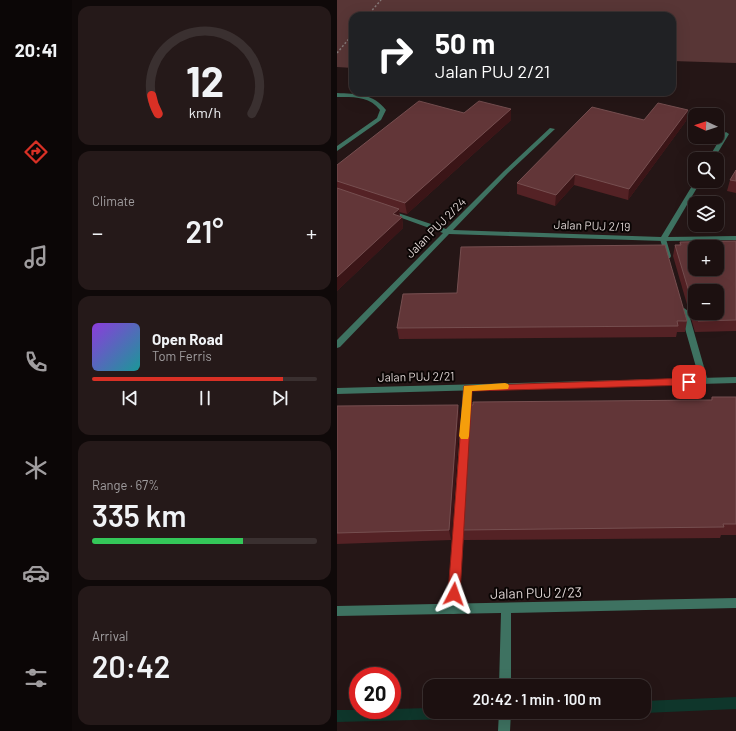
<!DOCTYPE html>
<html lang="en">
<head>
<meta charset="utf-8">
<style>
  :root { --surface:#1c1010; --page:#251919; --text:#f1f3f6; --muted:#a09d9f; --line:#3a3030; --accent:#d93025 }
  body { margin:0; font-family:Barlow,sans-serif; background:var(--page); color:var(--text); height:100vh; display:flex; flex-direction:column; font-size:15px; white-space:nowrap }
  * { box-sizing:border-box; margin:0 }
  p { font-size:13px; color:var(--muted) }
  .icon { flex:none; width:22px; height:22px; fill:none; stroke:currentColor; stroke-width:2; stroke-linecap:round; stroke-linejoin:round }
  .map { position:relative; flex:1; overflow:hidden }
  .sheet { display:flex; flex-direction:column; gap:6px; padding:6px; background:#0f0909; width:265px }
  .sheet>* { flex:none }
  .guide { position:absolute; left:12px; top:12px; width:327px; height:84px; border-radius:12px; box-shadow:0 4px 16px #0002,0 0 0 1px var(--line); background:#202124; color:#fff; overflow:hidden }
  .needle { width:26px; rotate:273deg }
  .fabs { position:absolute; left:351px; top:108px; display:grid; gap:8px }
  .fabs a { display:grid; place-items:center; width:36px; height:36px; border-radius:8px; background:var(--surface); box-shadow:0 4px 16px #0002,0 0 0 1px var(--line); font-size:20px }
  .speed { position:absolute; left:12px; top:667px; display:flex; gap:8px; font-size:20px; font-weight:700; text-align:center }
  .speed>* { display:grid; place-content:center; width:52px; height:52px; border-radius:50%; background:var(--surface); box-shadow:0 4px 16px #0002,0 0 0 1px var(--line); line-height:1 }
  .speed .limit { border:6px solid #d22; background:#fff; color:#111 }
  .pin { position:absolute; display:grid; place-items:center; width:34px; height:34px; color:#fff; margin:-17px; border-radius:8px; box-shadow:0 2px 6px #0006 }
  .me { position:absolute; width:44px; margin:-22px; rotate:4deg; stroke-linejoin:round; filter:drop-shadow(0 0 3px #0008) }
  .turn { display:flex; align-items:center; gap:14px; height:84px; padding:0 20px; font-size:18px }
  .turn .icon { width:52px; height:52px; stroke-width:2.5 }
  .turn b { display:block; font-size:28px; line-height:34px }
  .big { font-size:30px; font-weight:600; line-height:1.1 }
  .sheet .widget { flex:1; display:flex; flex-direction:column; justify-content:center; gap:6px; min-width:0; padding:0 14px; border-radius:12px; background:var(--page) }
  .sheet .dial { align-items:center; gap:0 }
  .dial svg { height:104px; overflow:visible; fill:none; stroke:var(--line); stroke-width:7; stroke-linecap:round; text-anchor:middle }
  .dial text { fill:var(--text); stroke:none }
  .song { display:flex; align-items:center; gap:12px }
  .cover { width:48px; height:48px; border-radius:6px; background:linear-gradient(135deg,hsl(270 70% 55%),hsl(180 70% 35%)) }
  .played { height:4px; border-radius:2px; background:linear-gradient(90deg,var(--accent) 85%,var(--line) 85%) }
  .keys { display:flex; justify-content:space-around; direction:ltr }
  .heat { display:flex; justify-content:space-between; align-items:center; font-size:22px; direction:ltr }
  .charge { height:6px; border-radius:3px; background:linear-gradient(90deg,#34c759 67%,var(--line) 0) }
  .trip { position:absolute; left:86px; top:679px; width:228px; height:40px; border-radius:12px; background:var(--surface); box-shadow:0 4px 16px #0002,0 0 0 1px var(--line); font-weight:600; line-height:40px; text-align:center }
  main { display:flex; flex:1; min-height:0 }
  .tabs { display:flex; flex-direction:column; width:72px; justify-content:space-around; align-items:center; background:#0b0606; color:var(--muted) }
  .tabs .icon { width:28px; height:28px }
  .tabs .selected { color:var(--accent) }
  .tabs b { font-size:18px; color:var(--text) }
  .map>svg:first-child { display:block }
  .green { fill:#583636 }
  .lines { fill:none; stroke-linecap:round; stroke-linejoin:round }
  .stream { fill:#0f362b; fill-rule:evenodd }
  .path { stroke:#857978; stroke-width:1.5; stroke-dasharray:2 2; stroke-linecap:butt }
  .lane { fill:#3e7261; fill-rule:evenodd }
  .street { fill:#3e7261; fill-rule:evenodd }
  .wall { fill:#542225 }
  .shaded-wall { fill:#3b1517 }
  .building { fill:#623638; stroke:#764f50; fill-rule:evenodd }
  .route { fill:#d93025; stroke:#8d1f18 }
  .slow { fill:#f59e0b }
  .labels { text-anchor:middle; stroke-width:4; stroke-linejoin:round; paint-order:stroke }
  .street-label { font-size:12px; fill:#dfd5d4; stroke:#0a0504 }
  .near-street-label { font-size:14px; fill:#dfd5d4; stroke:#0a0504 }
</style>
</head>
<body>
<main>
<nav class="tabs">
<b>20:41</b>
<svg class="icon selected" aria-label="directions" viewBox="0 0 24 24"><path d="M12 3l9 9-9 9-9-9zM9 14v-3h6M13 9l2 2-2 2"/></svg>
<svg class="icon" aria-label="music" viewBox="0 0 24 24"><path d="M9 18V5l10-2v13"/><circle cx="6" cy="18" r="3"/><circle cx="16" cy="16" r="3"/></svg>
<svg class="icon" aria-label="phone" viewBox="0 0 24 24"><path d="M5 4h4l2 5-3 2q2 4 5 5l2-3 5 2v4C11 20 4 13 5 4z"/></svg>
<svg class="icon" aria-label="climate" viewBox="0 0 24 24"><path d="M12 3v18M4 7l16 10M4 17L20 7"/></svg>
<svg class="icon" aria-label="car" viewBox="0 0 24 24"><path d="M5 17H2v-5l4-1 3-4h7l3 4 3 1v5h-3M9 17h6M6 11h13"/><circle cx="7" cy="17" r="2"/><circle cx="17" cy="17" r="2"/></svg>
<svg class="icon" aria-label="filters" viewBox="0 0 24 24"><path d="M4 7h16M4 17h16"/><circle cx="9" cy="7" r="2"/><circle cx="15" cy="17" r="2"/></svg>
</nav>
<section class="sheet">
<div class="widget dial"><svg viewBox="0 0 100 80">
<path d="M14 69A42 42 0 1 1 86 69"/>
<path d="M14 69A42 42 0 0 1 9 55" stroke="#d93025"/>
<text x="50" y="56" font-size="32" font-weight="700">12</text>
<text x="50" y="72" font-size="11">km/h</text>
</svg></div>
<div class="widget"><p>Climate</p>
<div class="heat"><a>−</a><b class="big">21°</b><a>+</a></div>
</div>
<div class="widget">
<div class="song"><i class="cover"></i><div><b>Open Road</b><p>Tom Ferris</p></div></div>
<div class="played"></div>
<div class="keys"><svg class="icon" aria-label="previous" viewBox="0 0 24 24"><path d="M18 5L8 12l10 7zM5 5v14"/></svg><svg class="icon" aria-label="pause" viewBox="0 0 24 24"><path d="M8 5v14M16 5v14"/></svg><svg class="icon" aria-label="next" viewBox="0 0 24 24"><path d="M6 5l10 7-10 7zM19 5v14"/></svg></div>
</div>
<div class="widget"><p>Range · 67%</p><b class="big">335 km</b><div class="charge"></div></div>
<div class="widget"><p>Arrival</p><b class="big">20:42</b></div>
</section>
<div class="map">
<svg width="399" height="731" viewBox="0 0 399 731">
  <rect width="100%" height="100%" fill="#251616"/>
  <path class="green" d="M0,0H399V63L335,61V16H16V68L0,67Z"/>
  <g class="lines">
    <path class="stream" d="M399,697V709L307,713L305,712H307V701Z
      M93,708V712L120,713L118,717L114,719L0,722V710H55V709Z"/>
    <path class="path" d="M30,16L44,0
      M0,53L16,34"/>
    <path class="lane" d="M326,237L329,239L334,256L333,258H329L328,256L323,239Z
      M347,308L351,311L371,381L370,383H364L363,381L343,311Z
      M130,385L133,386L134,388L121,609L120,613L116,614L112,613L111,609L126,388L127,386Z"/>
    <path class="street" d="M0,93C19,94 36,93 49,110L44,120L0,151V146L40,118L43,110C32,96 17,97 0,97Z
      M213,128L218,129L171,173L116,230L324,237L358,181H364L331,237L399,236V240L326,241L112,234L3,347L0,348V340L106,233L51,213V211H55L109,229L167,171Z
      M389,132L392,134L377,159H371L386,134Z
      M399,377V383L0,394V388Z
      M399,598V608L174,613V686H162L164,613L0,616V606Z
      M162,712H174L173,731H161Z"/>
  </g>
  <path class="wall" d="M351,110L349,121L291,200L237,185L218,206L180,194V183L307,120Z
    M127,113L174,120L70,214L62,212L63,216L65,217L66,228L0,291V165Z
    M399,170V193L390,191L393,180Z
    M399,241V331L358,332L336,256L338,245H342L343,242Z
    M350,321L348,332H340L339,337L62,339L60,328Z
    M375,397H399V535H384L383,538L127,540L125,530L374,400Z
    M0,406L123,416L114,540L0,544Z"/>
  <path class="shaded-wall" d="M174,109V120L70,214L68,203Z
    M351,110L349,121L291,200L292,189Z
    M238,174L237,185L218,206L219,195Z
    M62,209L63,218L65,217L66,228L0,291V277L56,214Z
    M121,405L123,416L114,540L112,530Z"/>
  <path class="building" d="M82,101L127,113L142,101L174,109L68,203L0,181V165Z
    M321,103L351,110L292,189L238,174L219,195L180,183L255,107L307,120Z
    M399,170V181L393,180Z
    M0,188L62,209L56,214L65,217L0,277Z
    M399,241V320L361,321L358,313H380V291H358V312L338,245H344L343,242ZM358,247H380V269H358Z
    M328,245L350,321H340L341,326L60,328L66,294L120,293L124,247Z
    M375,397H399V524H386L387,527L125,530L133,405H136V402L375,400Z
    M121,405L112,530L0,533V406Z"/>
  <path class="route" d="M352,378L357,382L352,385L135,391L123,594L121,598L117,599L113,598L111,594L127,386Z"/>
  <path class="slow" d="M168,383L171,384L172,386L171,389L135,391L132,436L131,439H124L122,436L127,386Z"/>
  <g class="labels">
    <g class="street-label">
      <text transform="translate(255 226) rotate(2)" y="4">Jalan PUJ 2/19</text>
      <text transform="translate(99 228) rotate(-45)" y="4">Jalan PUJ 2/24</text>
      <text transform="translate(79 377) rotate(-1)" y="4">Jalan PUJ 2/21</text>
    </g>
    <g class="near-street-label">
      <text transform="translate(199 593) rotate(-1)" y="5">Jalan PUJ 2/23</text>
    </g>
  </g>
</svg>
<div class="fabs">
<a><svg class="needle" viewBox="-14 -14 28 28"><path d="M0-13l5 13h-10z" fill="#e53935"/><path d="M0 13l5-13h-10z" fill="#a09d9f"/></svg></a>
<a><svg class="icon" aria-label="search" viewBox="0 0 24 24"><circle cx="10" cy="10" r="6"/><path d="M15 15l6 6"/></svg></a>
<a><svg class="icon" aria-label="layers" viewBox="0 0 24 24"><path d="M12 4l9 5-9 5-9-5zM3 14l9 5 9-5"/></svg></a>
<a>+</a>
<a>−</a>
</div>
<div class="speed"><div class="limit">20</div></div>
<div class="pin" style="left:352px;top:382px;background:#d93025"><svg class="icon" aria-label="arrive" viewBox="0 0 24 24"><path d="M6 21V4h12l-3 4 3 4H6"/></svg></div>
<svg class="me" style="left:117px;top:594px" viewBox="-20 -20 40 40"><path d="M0-17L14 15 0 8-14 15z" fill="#d93025" stroke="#fff" stroke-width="4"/></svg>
<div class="trip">20:42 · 1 min · 100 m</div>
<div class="guide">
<div class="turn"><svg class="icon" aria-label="right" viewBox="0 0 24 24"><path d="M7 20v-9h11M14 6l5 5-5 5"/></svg><div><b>50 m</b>Jalan PUJ 2/21</div></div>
</div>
</div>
</main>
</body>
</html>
